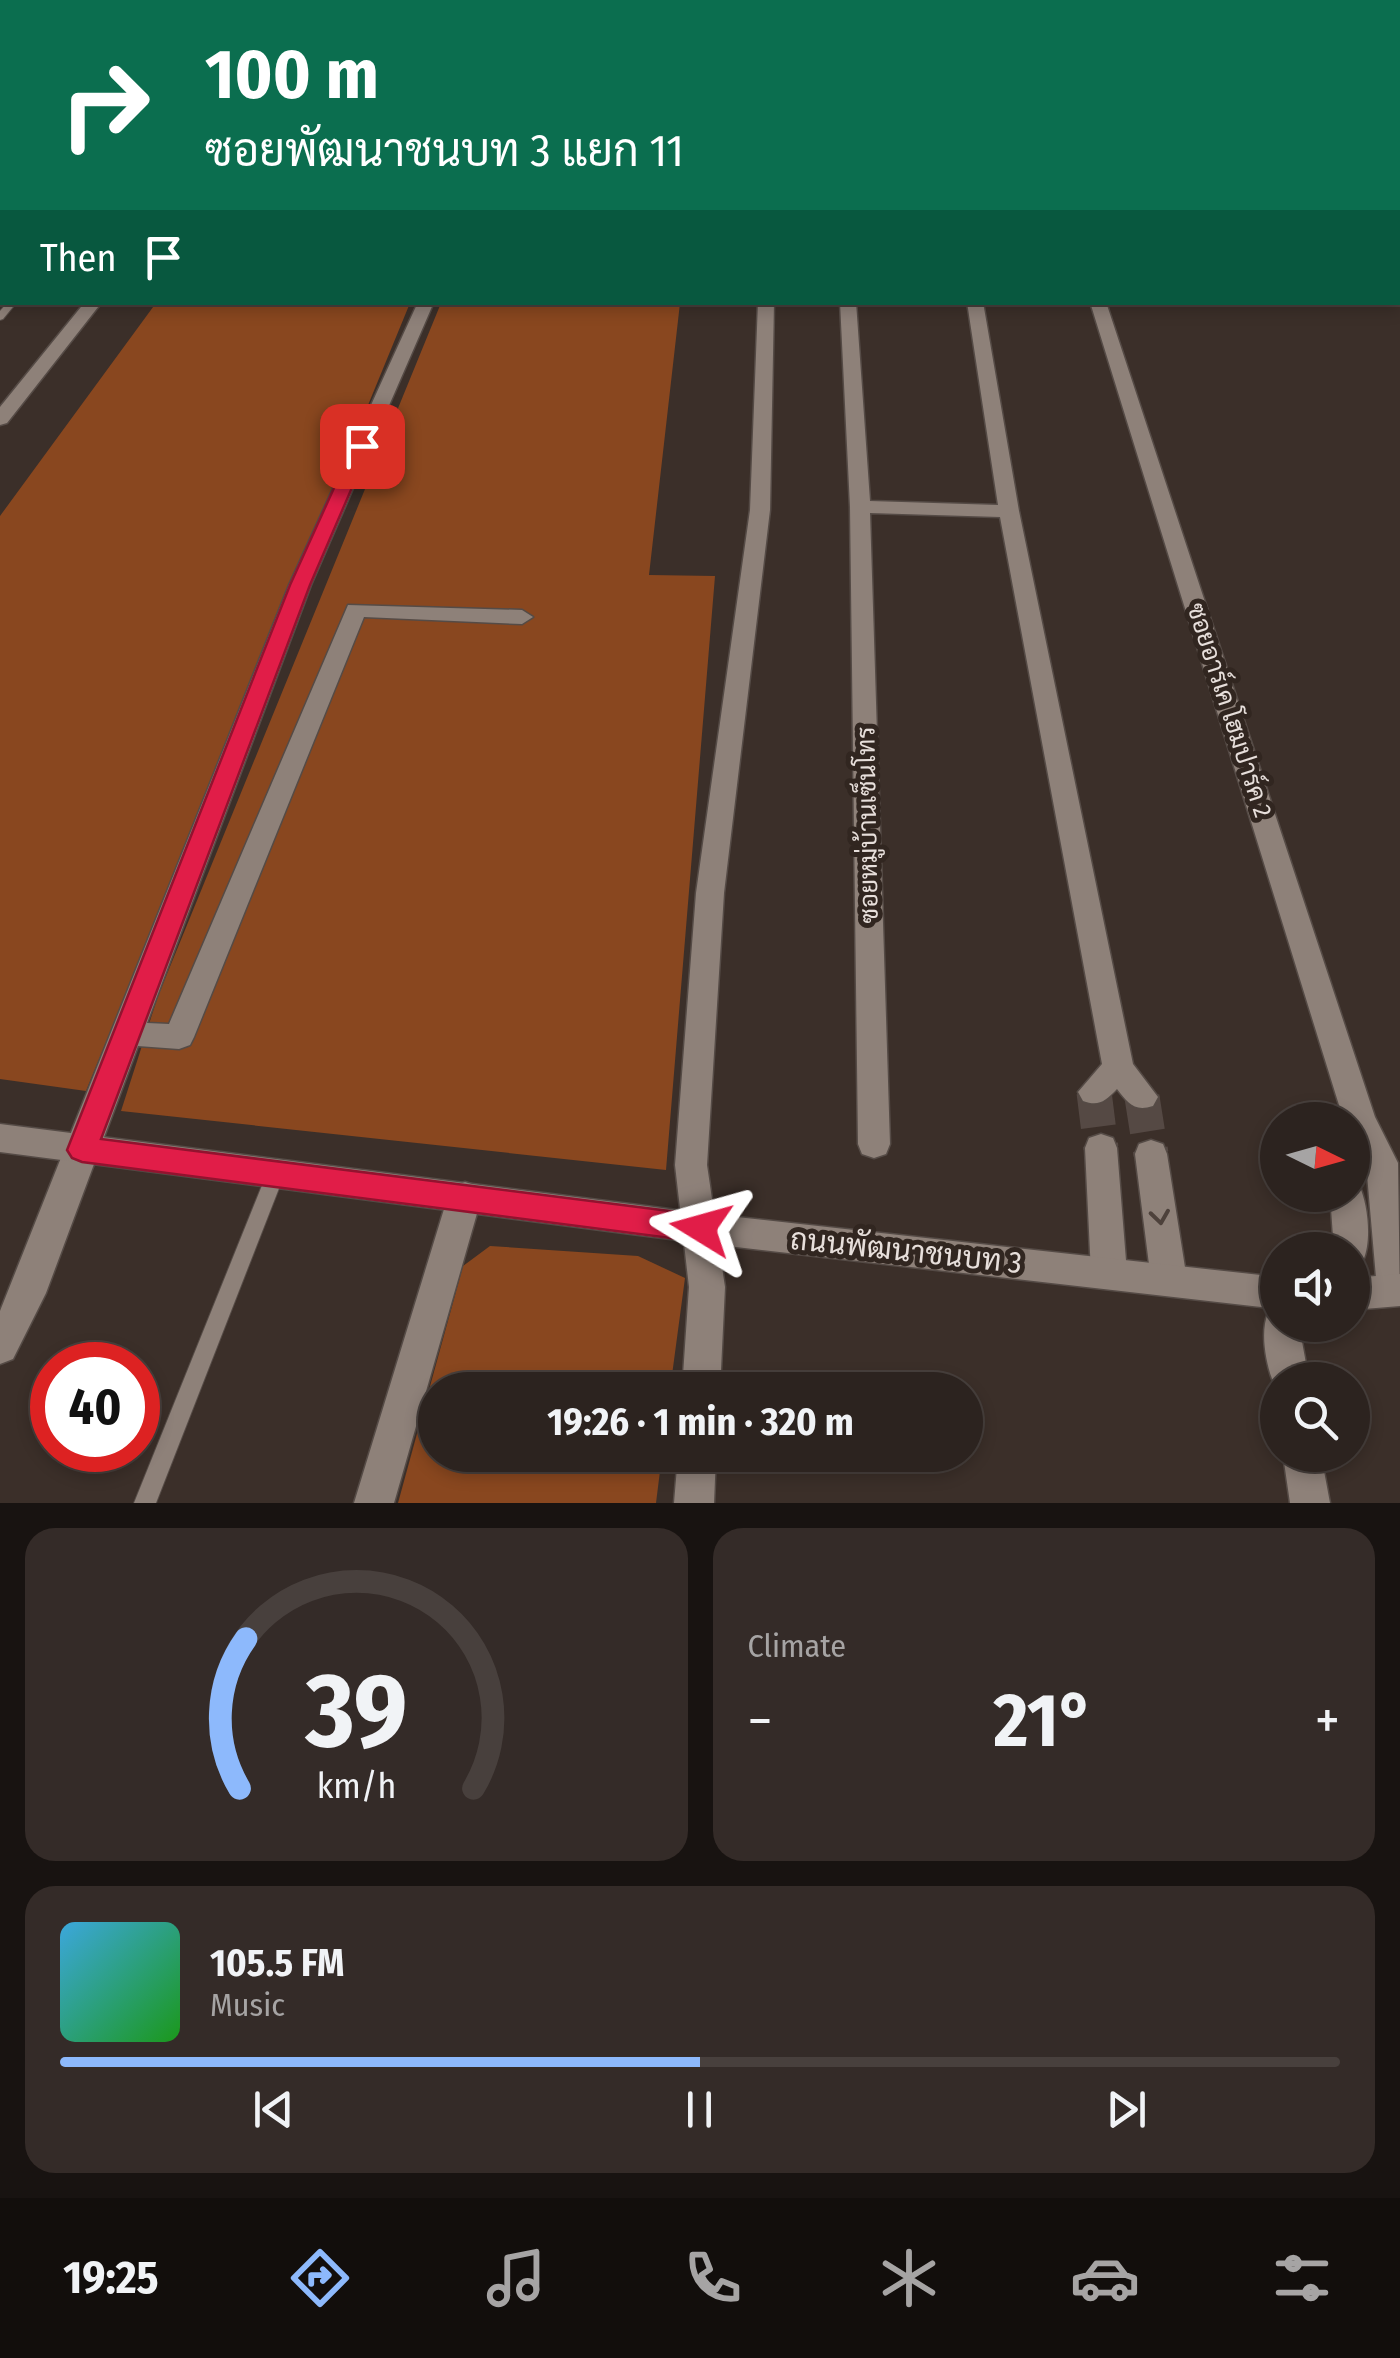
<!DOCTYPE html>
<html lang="en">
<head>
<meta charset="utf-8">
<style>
  :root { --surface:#2c231f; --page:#342b28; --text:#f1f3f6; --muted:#a6a4a4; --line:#48403d; --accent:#8db9fc }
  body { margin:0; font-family:"Fira Sans Condensed",Sarabun,sans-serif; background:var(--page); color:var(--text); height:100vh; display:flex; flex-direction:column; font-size:38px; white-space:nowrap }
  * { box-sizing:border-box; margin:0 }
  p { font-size:32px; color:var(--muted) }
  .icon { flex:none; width:55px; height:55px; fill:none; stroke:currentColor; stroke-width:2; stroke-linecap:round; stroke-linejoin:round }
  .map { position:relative; height:1503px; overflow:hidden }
  .sheet { display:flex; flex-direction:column; gap:25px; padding:25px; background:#181311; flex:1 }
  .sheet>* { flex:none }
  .guide { position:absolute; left:0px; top:0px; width:1400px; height:305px; box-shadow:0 5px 15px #0003,0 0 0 2px var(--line); background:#0b6e4f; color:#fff; overflow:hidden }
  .needle { width:65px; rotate:95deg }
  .fabs { position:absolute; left:1260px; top:1102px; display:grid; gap:20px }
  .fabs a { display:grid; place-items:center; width:110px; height:110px; border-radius:50%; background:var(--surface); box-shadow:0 5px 15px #0003,0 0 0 2px var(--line); font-size:50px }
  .speed { position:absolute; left:30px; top:1342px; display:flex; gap:20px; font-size:50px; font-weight:700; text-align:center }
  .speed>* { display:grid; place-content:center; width:130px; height:130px; border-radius:50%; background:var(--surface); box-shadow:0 5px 15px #0003,0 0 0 2px var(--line); line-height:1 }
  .speed .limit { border:15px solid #d22; background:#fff; color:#111 }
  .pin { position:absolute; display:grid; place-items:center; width:85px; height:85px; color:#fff; margin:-42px; border-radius:20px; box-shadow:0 5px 15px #0006 }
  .me { position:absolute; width:110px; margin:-55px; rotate:278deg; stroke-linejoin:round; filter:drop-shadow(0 0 8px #0008) }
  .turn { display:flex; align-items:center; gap:35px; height:210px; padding:0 40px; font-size:45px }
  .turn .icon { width:130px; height:130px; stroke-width:2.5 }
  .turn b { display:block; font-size:70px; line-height:85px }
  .then { display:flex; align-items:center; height:95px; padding:0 40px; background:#0003; gap:20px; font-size:38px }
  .big { font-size:75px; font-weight:700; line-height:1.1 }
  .sheet .tile { flex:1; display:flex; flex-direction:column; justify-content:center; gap:15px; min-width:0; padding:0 35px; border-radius:30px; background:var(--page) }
  .sheet .dial { align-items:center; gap:0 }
  .dial svg { height:260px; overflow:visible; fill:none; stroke:var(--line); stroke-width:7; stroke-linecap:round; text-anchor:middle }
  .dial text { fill:var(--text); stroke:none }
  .song { display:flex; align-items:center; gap:30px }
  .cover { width:120px; height:120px; border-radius:15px; background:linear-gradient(135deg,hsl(200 70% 55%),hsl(120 70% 35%)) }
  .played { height:10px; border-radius:5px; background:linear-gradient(90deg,var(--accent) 50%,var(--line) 50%) }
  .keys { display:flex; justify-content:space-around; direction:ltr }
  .heat { display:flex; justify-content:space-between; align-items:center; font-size:55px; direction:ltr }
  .sheet .tiles { flex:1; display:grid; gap:25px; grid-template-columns:1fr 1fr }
  .tile:last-child { grid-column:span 2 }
  .trip { position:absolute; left:418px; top:1372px; width:565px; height:100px; border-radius:50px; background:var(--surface); box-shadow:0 5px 15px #0003,0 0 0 2px var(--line); font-weight:700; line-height:100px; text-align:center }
  .menu { display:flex; height:160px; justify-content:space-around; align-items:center; background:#120e0c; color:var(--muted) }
  .menu .icon { width:70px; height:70px }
  .menu .current { color:var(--accent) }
  .menu b { font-size:45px; color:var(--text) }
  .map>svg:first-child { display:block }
  .green { fill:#89471f }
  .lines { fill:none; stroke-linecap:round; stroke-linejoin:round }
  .minor-tunnel { stroke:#554944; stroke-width:35; stroke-dasharray:35 18; stroke-linecap:butt }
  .service-casing { stroke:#554b46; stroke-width:2 }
  .minor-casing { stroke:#554b46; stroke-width:3 }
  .tertiary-casing { stroke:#554b46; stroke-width:3 }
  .service { fill:#8e8179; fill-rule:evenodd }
  .minor { fill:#8e8179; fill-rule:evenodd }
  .tertiary { fill:#8e8179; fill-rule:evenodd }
  .oneway { stroke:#4d413b }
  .route { fill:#e11d48; stroke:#92132f; stroke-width:2.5 }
  .labels { text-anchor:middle; stroke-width:10; stroke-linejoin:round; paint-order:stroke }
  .street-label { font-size:25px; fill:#e7dfdb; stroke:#312620 }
  .near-street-label { font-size:30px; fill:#e7dfdb; stroke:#312620 }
</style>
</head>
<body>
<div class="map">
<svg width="1400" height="1503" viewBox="0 0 1400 1503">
  <rect width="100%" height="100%" fill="#3b2f29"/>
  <path class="green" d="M156,303H410L86,1091L0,1079V516Z
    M441,303H680L649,575L715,576L666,1170L121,1111L158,996Z
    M490,1246L638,1256L685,1278L670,1390H435V1455H662L656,1503H398L463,1266Z"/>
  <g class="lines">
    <path class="minor-tunnel" d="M1094,1092L1101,1148
      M1142,1097L1151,1154"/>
    <defs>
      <path id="service" d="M153,0H242L245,2H154Z
        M0,133H2V139H0Z
        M1398,150H1400V154H1398Z
        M8,302H17L3,319L0,320V311Z
        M276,1165L282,1168L285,1173L156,1503H134L267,1173L270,1168Z"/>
      <path id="minor" d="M777,0H787V2H777Z
        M830,0H840L841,2H831Z
        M914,0H924L925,2H915Z
        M999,0H1009V2H999Z
        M1224,0H1235L1236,2H1226Z
        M1398,78L1400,79V89L1398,88Z
        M1398,102H1400V110H1398Z
        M1398,224H1400V237L1398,236Z
        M85,302H102L7,423L0,425V407Z
        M418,302H434L311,585L147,1023L169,1024L348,605L522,610L533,617L522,624L364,617L194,1037L190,1045L179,1049L138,1046L46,1293L13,1359L0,1364V1311L289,585Z
        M758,302H774L770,510L724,893L707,1165L725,1287L720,1390H682L689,1287L675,1165L696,893L750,510Z
        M840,302H856L870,501L998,505L967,302H983L1019,511L1133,1064L1158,1097L1153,1106C1134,1112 1128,1103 1117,1089C1105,1101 1099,1107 1083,1101L1078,1092L1102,1064L1000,517L870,513L890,1144L886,1154L874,1158L862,1154L858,1144L850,507Z
        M1090,302H1106L1375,1117L1398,1163L1400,1303L1395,1305L1383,1300L1377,1289L1366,1163L1352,1137V1120L1343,1118Z
        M1101,1134L1113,1138L1117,1148L1127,1273L1121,1284L1109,1289L1097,1284L1091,1273L1085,1148L1089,1138Z
        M1151,1140L1163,1144L1167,1154L1187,1280L1181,1291L1169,1296L1157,1291L1151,1280L1135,1154L1139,1144Z
        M465,1182L477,1186L482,1196L394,1503H354L448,1196L453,1186Z
        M1352,1183L1359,1185C1368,1204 1372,1241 1363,1261L1352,1265V1250H1334L1330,1195H1352Z
        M1278,1310V1325H1299L1309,1380H1278V1393C1267,1372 1259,1334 1268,1313Z
        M678,1455H716L714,1503H674Z
        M1283,1455H1321L1330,1503H1290Z"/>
      <path id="tertiary" d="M0,1124L701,1213L1278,1277V1309L701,1243L0,1152Z
        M1400,1274V1306L1352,1310V1278Z"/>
    </defs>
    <use href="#service" class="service-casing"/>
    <use href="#minor" class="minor-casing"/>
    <use href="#tertiary" class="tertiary-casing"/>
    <use href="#service" class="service"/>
    <use href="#minor" class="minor"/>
    <use href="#tertiary" class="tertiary"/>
  </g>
  <defs><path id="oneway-chevron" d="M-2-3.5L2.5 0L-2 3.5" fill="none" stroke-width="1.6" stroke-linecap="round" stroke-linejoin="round" transform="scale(2.5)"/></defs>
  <use class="oneway" href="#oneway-chevron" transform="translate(1160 1217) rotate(82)"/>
  <path class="route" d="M362,441L370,446L310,585L101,1139L701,1215L712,1219L717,1228L712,1238L701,1242L82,1162L72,1158L67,1150L290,585L353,446Z"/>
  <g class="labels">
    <g class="street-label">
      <text transform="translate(1230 710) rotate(72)" y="9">ซอยอาร์เค โฮมปาร์ค 2</text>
      <text transform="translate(867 825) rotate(-91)" y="9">ซอยหมู่บ้านเซ็นโทร</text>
    </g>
    <g class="near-street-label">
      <text transform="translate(906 1251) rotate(6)" y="10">ถนนพัฒนาชนบท 3</text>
    </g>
  </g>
</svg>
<div class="fabs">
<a><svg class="needle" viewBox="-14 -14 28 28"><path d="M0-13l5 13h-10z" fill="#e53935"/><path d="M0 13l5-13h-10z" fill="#a6a4a4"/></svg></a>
<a><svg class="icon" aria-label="sound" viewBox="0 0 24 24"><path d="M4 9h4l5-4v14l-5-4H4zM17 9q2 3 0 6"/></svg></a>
<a><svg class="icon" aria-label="search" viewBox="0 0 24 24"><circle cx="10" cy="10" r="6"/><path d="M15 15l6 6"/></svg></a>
</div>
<div class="speed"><div class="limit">40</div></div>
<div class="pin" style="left:362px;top:446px;background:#d93025"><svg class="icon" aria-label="arrive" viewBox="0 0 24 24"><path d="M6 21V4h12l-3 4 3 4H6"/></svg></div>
<svg class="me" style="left:701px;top:1228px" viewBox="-20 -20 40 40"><path d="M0-17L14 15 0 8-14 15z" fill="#e11d48" stroke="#fff" stroke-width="4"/></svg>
<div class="trip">19:26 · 1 min · 320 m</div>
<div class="guide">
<div class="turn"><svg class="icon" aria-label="right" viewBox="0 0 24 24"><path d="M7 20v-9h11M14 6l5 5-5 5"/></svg><div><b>100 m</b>ซอยพัฒนาชนบท 3 แยก 11</div></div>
<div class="then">Then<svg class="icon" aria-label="arrive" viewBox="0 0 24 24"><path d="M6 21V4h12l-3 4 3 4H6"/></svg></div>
</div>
</div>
<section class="sheet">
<div class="tiles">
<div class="tile dial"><svg viewBox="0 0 100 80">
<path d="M14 69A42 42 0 1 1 86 69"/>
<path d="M14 69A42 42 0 0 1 16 23" stroke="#8db9fc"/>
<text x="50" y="56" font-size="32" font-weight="700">39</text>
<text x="50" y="72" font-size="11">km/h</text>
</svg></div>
<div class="tile"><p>Climate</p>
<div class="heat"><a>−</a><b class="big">21°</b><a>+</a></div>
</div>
<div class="tile">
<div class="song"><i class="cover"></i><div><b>105.5 FM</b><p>Music</p></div></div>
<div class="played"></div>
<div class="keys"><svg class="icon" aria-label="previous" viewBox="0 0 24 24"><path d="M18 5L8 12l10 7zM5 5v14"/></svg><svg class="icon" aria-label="pause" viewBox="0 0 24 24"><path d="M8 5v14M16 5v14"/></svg><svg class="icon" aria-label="next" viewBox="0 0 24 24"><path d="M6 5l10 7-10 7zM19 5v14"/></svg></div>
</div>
</div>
</section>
<nav class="menu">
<b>19:25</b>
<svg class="icon current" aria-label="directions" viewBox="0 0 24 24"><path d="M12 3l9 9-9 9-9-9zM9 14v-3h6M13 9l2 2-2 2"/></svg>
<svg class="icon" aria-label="music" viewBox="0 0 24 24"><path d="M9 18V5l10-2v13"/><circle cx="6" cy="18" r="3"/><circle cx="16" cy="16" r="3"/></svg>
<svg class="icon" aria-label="phone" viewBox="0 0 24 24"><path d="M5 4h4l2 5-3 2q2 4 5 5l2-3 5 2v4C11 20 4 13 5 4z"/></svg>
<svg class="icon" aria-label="climate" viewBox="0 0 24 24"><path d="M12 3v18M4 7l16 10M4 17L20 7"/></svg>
<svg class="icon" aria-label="car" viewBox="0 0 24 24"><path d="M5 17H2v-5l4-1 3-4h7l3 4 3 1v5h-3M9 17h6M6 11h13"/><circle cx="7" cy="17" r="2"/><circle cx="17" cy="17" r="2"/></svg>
<svg class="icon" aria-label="filters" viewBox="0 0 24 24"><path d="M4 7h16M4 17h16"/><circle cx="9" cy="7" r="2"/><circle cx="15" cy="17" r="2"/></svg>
</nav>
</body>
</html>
